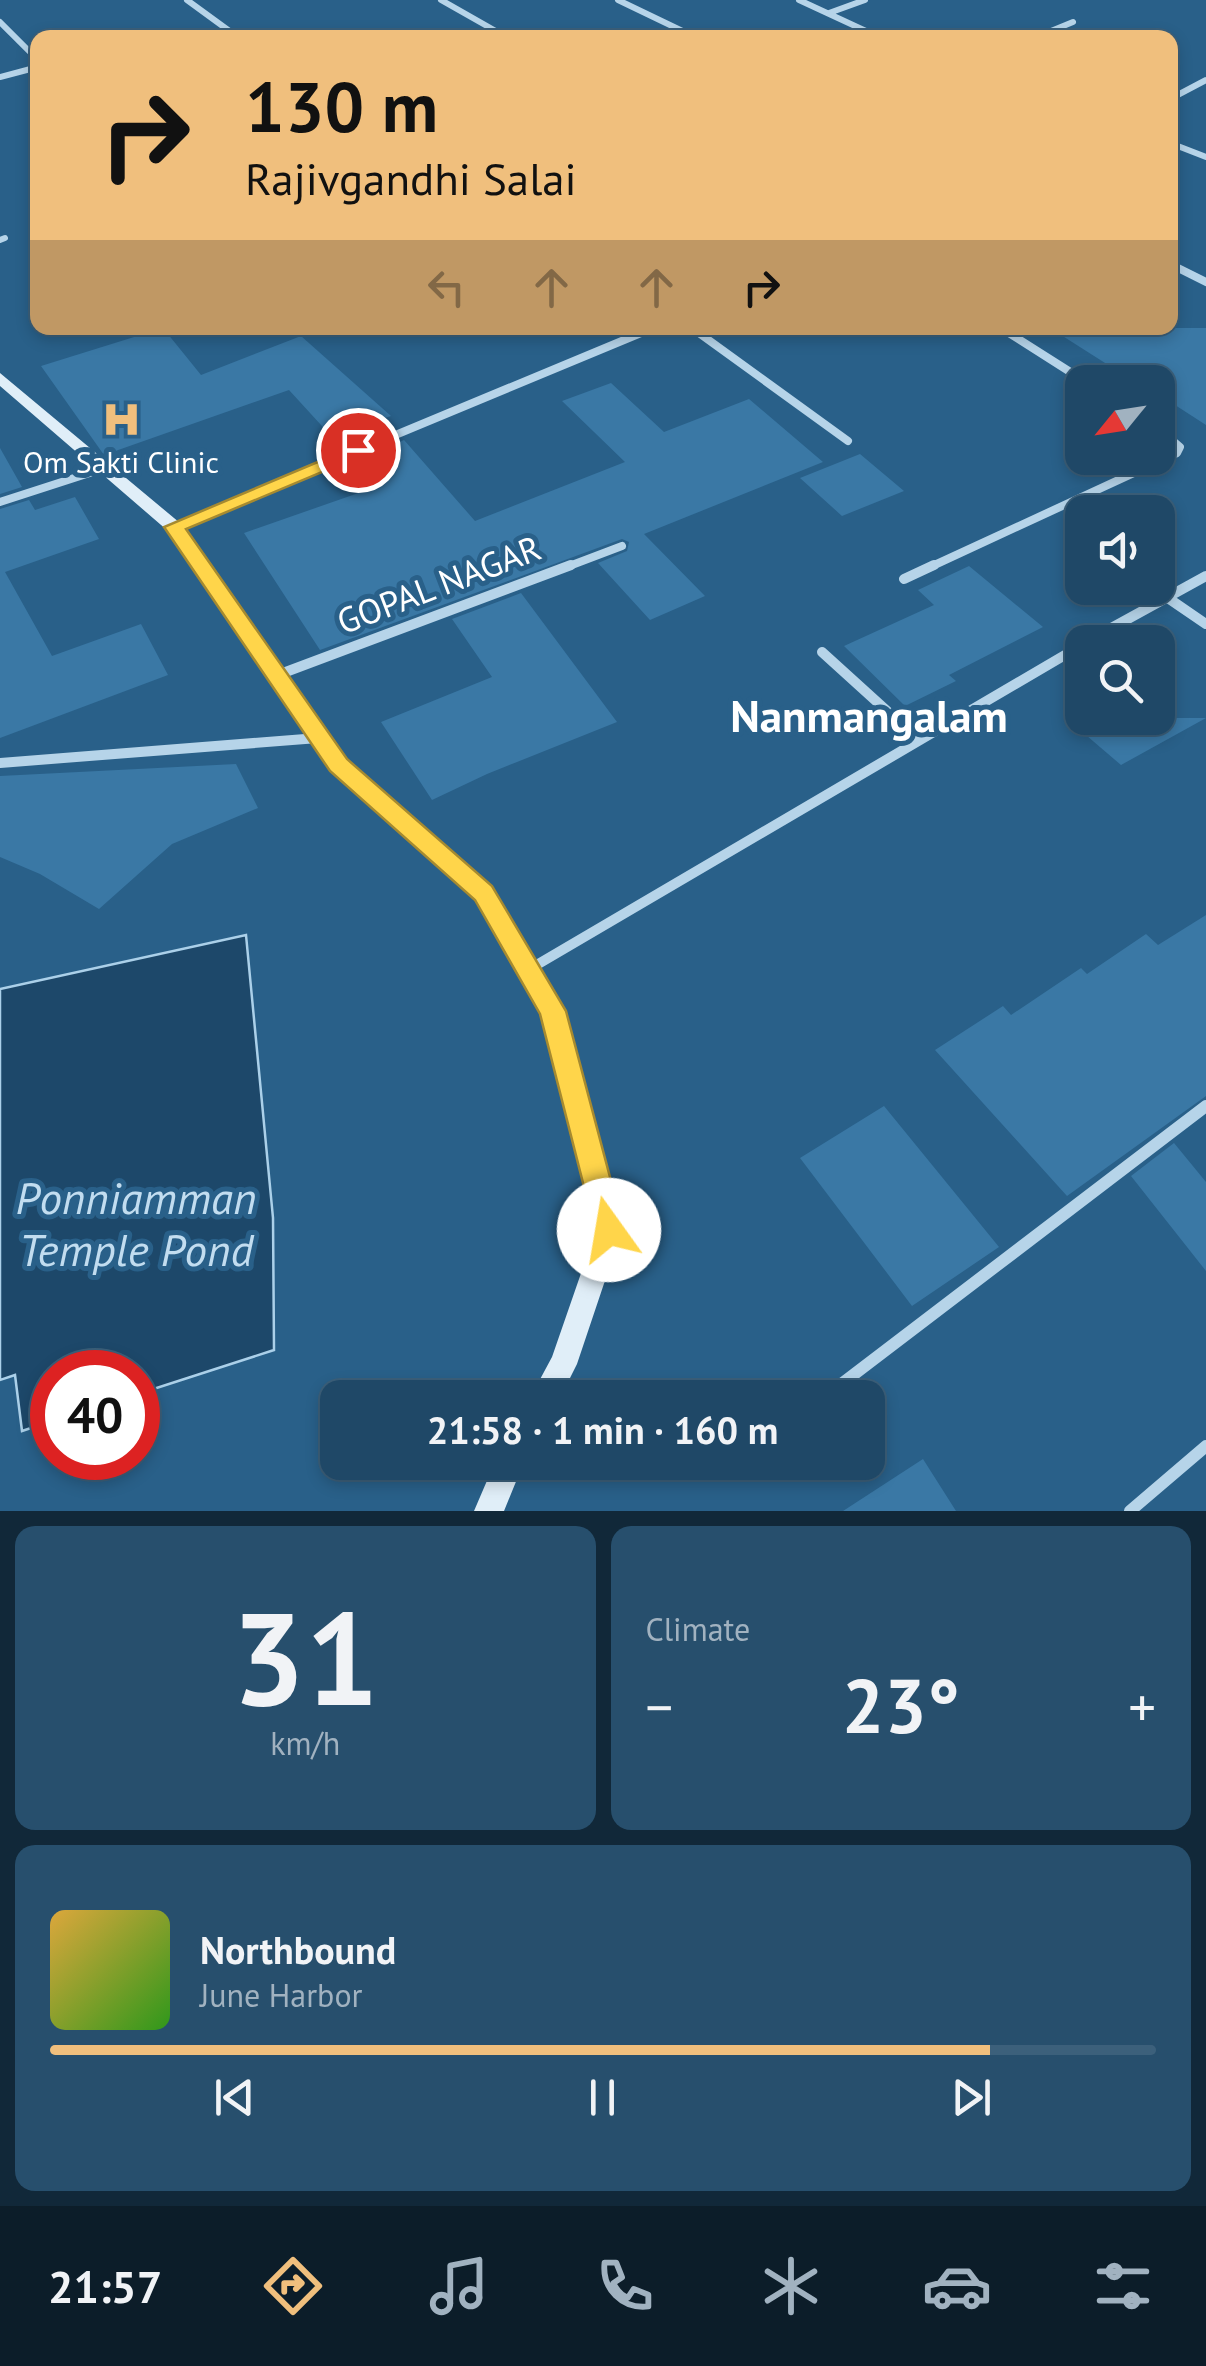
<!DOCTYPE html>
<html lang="en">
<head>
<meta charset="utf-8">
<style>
  :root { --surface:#1f4867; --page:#274f6d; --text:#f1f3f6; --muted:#a1b2c0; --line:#3c607b; --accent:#f0bf7d }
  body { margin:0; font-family:"PT Sans",sans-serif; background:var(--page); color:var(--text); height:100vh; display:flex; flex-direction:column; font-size:38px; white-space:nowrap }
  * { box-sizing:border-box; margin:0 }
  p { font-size:32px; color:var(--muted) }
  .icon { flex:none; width:55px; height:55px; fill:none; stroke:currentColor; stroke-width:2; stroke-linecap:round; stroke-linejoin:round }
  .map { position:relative; height:1511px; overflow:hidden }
  .side { display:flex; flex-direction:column; gap:15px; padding:15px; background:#112839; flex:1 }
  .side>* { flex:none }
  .top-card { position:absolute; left:30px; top:30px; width:1148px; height:305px; border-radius:20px; box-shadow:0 5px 15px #0003,0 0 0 2px var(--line); background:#f0bf7d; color:#111; overflow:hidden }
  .needle { width:65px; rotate:240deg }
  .tools { position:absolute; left:1065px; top:365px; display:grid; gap:20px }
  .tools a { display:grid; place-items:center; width:110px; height:110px; border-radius:20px; background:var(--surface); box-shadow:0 5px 15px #0003,0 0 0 2px var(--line); font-size:50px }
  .speed { position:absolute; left:30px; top:1350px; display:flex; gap:20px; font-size:50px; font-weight:700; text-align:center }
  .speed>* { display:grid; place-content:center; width:130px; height:130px; border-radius:50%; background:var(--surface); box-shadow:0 5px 15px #0003,0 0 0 2px var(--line); line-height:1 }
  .speed .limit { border:15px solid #d22; background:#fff; color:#111 }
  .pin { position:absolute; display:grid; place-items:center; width:85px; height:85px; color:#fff; margin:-42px; border:5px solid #fff; border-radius:50%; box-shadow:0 2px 10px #0007 }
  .me { position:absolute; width:110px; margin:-55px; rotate:347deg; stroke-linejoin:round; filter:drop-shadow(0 0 8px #0008) }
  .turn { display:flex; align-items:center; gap:35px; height:210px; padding:0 50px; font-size:45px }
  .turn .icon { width:130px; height:130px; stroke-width:2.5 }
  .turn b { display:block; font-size:70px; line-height:85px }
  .lanes { display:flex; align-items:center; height:95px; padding:0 50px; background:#0003; justify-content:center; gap:50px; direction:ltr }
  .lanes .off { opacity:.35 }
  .big { font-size:75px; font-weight:600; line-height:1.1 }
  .side .widget { flex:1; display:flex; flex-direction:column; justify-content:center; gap:15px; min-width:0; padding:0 35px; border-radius:20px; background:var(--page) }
  .side .dial { align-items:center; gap:0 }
  .dial b { font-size:130px; line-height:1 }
  .song { display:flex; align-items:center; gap:30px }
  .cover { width:120px; height:120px; border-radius:15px; background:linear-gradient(135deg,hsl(40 70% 55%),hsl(110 70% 35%)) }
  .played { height:10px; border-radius:5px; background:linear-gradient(90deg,var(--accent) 85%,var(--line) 85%) }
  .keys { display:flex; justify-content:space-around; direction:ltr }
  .heat { display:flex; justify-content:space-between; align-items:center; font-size:55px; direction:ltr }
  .side .tiles { flex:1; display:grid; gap:15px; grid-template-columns:1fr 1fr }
  .widget:last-child { grid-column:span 2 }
  .trip { position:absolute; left:320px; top:1380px; width:565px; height:100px; border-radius:20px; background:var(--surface); box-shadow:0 5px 15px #0003,0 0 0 2px var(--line); font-weight:600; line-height:100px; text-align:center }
  .tab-bar { display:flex; height:160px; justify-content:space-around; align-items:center; background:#0c1d29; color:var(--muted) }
  .tab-bar .icon { width:70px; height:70px }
  .tab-bar .current { color:var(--accent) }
  .tab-bar b { font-size:45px; color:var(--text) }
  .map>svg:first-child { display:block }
  .water { fill:#1d486a; stroke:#abd0e9; stroke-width:2.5 }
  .building { fill:#3a78a5 }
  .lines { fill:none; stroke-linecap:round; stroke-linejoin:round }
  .street-far3 { stroke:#b6d4e9; stroke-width:6 }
  .street-far2 { stroke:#b6d4e9; stroke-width:8 }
  .street-far1 { stroke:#b6d4e9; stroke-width:10 }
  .street { stroke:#b6d4e9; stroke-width:12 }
  .secondary { fill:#e0eef8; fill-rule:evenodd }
  .route { fill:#ffd54a; stroke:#a68a30; stroke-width:2.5 }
  .labels { text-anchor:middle; stroke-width:10; stroke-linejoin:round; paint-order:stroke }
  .far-poi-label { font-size:30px; fill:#fff; stroke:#296089 }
  .street-label { font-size:35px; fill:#fff; stroke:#296089 }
  .district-label { font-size:45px; font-weight:bold; fill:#fff; stroke:#296089 }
  .near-water-label { font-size:45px; font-style:italic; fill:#c2ddf0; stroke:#296089 }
</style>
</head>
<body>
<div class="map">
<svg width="1206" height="1511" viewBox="0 0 1206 1511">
  <rect width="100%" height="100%" fill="#296089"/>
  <path class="water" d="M246,935L273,1218L274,1350L138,1394V1372H52V1421L22,1431L15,1375L0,1380V989Z"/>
  <path class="building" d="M163,328L201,375L301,336L391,416L385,418L393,428L343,449L289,390L104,455L41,366Z
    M1050,328H1206V425L1158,394V376L1135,382Z
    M611,383L664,432L749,399L823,462L644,534L705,596L650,620L598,563L627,551L629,542L622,539L320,650L244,533L367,490L362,484L372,480L354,461L404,440L475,521L625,462L562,401Z
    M0,448L22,487L0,494Z
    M860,454L904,491L842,516L800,478Z
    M75,497L99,539L5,572L52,656L141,624L168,675L0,738V509L29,500L35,510Z
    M969,566L1043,627L949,675L956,681L905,706L844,646L934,605L918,590Z
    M521,593L617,722L487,774L432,800L381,722L492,677L452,619Z
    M1066,718H1206L1121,765Z
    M236,764L258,808L172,844L99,909L40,874L0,857V776Z
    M1206,915V1096L1067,1196L935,1050L1003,1006L1011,1015L1081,968L1087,974L1146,934L1158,945Z
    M884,1106L999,1247L912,1306L800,1158Z
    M1174,1143L1206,1182V1271L1131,1176Z
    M923,1459L956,1511H843Z"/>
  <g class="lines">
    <path class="street-far3" d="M187,0L239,38
      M441,0L508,38
      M618,0L697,38
      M799,0L881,38
      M829,13L865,0
      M0,22L38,60
      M1034,38L1073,22
      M0,77L38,67
      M1170,99L1206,80
      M1170,143L1206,157
      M0,240L5,238"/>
    <path class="street-far2" d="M1170,264L1206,282
      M692,328L848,441
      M1001,328L1086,382
      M0,502L105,468
      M174,527L653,328
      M564,568L622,546
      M928,568L1177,453L1180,447L1158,428"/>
    <path class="street-far1" d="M904,579L934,565
      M1165,596L1206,624
      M1086,642L1206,576
      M822,652L919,740
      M275,676L571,565
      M0,763L318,738
      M528,970L1082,645"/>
    <path class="street" d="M552,1384L574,1398
      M823,1398L1206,1106
      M1130,1511L1206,1446"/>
    <path class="secondary" d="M0,373L180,523L346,760L492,887L561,1004L622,1230L577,1364L560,1398H530L552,1357L596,1230L542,1013L476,899L332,770L168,531L0,386Z
      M495,1462H524L504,1511H474Z"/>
  </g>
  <path class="route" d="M358,445L368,450L365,454L186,529L347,759L492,886L566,1011L624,1230L620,1240L609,1244L599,1240L595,1230L540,1014L475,900L330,771L164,527Z"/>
  <defs>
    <symbol id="hospital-bare" viewBox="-9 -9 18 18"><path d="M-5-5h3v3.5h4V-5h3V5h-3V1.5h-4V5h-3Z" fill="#f0bf7d" stroke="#296089" stroke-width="2.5" paint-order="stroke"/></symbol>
  </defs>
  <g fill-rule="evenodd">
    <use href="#hospital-bare" x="94" y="392" width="55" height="55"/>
  </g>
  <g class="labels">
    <g class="far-poi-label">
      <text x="121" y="473">Om Sakti Clinic</text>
    </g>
    <g class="street-label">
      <text transform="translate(439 585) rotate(-21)" y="12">GOPAL NAGAR</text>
    </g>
    <g class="district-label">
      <text x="869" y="732">Nanmangalam</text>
    </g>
    <g class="near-water-label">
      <text x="136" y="1214">Ponniamman<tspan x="136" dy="52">Temple Pond</tspan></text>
    </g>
  </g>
</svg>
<div class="tools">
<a><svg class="needle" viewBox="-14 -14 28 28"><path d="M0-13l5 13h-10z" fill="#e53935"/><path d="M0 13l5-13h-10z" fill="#a1b2c0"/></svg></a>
<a><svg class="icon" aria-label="sound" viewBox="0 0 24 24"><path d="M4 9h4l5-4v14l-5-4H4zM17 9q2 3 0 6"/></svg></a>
<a><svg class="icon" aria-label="search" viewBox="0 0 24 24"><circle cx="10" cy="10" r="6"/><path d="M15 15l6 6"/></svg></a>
</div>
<div class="speed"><div class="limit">40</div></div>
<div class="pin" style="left:358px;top:450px;background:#d93025"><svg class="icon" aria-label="arrive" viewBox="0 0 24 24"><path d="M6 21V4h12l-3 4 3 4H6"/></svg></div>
<svg class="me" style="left:609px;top:1230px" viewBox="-20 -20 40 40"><circle r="19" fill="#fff"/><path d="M0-13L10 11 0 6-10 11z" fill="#ffd54a"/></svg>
<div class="trip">21:58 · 1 min · 160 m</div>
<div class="top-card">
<div class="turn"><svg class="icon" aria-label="right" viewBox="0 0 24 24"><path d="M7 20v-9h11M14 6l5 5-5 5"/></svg><div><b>130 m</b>Rajivgandhi Salai</div></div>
<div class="lanes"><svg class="icon off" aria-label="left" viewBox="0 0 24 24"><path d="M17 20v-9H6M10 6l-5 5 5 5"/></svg><svg class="icon off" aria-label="ahead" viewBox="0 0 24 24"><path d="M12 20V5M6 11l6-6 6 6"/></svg><svg class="icon off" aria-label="ahead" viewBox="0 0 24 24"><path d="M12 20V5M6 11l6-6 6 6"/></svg><svg class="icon" aria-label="right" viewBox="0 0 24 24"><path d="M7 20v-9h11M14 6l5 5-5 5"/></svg></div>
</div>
</div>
<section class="side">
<div class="tiles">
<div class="widget dial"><b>31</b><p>km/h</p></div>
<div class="widget"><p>Climate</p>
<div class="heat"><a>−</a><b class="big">23°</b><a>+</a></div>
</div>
<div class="widget">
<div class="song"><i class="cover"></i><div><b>Northbound</b><p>June Harbor</p></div></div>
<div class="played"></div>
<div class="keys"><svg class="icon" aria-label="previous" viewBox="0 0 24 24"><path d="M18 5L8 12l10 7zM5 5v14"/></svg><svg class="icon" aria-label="pause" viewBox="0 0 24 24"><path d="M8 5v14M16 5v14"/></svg><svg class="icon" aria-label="next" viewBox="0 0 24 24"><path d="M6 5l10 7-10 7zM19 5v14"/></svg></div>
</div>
</div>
</section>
<nav class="tab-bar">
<b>21:57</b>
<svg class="icon current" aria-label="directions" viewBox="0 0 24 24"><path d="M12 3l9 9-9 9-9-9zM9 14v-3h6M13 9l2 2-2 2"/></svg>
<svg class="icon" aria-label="music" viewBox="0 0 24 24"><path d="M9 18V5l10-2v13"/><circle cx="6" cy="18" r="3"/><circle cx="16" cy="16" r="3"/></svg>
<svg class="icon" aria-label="phone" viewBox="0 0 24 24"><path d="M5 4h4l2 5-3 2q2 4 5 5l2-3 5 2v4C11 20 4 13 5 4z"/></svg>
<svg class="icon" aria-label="climate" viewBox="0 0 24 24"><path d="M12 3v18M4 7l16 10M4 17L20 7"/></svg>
<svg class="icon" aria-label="car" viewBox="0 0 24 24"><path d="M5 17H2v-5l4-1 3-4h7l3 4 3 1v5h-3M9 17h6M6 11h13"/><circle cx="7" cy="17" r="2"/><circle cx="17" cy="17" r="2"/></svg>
<svg class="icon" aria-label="filters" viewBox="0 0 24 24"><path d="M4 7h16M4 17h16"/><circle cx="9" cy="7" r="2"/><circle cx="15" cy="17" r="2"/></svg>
</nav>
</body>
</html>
